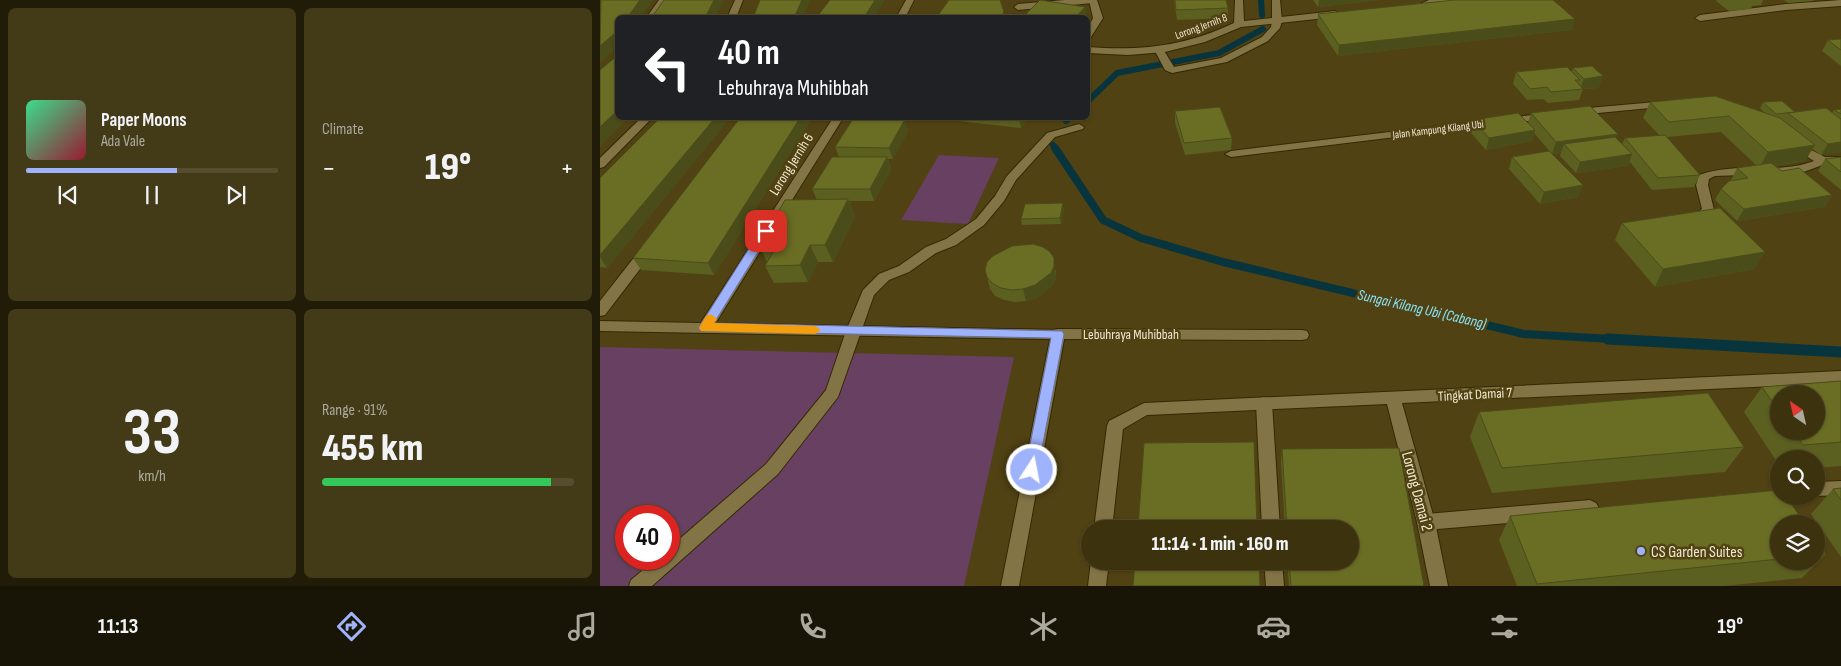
<!DOCTYPE html>
<html lang="en">
<head>
<meta charset="utf-8">
<style>
  :root { --surface:#3c320e; --page:#433a17; --text:#f1f3f6; --muted:#acaa9e; --line:#554d2e; --accent:#9fb3fd }
  body { margin:0; font-family:"Sofia Sans Condensed",sans-serif; background:var(--page); color:var(--text); height:100vh; display:flex; flex-direction:column; font-size:19px; white-space:nowrap }
  * { box-sizing:border-box; margin:0 }
  p { font-size:16px; color:var(--muted) }
  .icon { flex:none; width:28px; height:28px; fill:none; stroke:currentColor; stroke-width:2; stroke-linecap:round; stroke-linejoin:round }
  .map { position:relative; flex:1; overflow:hidden }
  .side { display:flex; flex-direction:column; gap:8px; padding:8px; background:#211c08; width:600px }
  .side>* { flex:none }
  .top-card { position:absolute; left:15px; top:15px; width:475px; height:105px; border-radius:8px; box-shadow:0 1px 4px #0004,0 0 0 1px var(--line); background:#202124; color:#fff; overflow:hidden }
  .needle { width:32px; rotate:326deg }
  .buttons { position:absolute; left:1170px; top:385px; display:grid; gap:10px }
  .buttons a { display:grid; place-items:center; width:55px; height:55px; border-radius:50%; background:var(--surface); box-shadow:0 1px 4px #0004,0 0 0 1px var(--line); font-size:25px }
  .speed { position:absolute; left:15px; top:505px; display:flex; gap:10px; font-size:25px; font-weight:700; text-align:center }
  .speed>* { display:grid; place-content:center; width:65px; height:65px; border-radius:50%; background:var(--surface); box-shadow:0 1px 4px #0004,0 0 0 1px var(--line); line-height:1 }
  .speed .limit { border:8px solid #d22; background:#fff; color:#111 }
  .pin { position:absolute; display:grid; place-items:center; width:42px; height:42px; color:#fff; margin:-21px; border-radius:10px; box-shadow:0 2px 8px #0006 }
  .me { position:absolute; width:55px; margin:-28px; rotate:11deg; stroke-linejoin:round; filter:drop-shadow(0 0 4px #0008) }
  .turn { display:flex; align-items:center; gap:18px; height:105px; padding:0 20px; font-size:22px }
  .turn .icon { width:65px; height:65px; stroke-width:2.5 }
  .turn b { display:block; font-size:35px; line-height:42px }
  .big { font-size:38px; font-weight:800; line-height:1.1 }
  .side .card { flex:1; display:flex; flex-direction:column; justify-content:center; gap:8px; min-width:0; padding:0 18px; border-radius:8px; background:var(--page) }
  .side .dial { align-items:center; gap:0 }
  .dial b { font-size:65px; line-height:1 }
  .song { display:flex; align-items:center; gap:15px }
  .cover { width:60px; height:60px; border-radius:8px; background:linear-gradient(135deg,hsl(150 70% 55%),hsl(350 70% 35%)) }
  .played { height:5px; border-radius:2px; background:linear-gradient(90deg,var(--accent) 60%,var(--line) 60%) }
  .keys { display:flex; justify-content:space-around; direction:ltr }
  .heat { display:flex; justify-content:space-between; align-items:center; font-size:28px; direction:ltr }
  .charge { height:8px; border-radius:4px; background:linear-gradient(90deg,#34c759 91%,var(--line) 0) }
  .side .tiles { flex:1; display:grid; gap:8px; grid-template-columns:repeat(2,1fr) }
  .trip { position:absolute; left:481px; top:520px; width:278px; height:50px; border-radius:25px; background:var(--surface); box-shadow:0 1px 4px #0004,0 0 0 1px var(--line); font-weight:800; line-height:50px; text-align:center }
  .tab-bar { display:flex; height:80px; justify-content:space-around; align-items:center; background:#181406; color:var(--muted) }
  .tab-bar .icon { width:35px; height:35px }
  .tab-bar .selected { color:var(--accent) }
  .tab-bar b { font-size:22px; color:var(--text) }
  main { display:flex; flex:1; min-height:0 }
  .map>svg:first-child { display:block }
  .green { fill:#684062; fill-rule:evenodd }
  .lines { fill:none; stroke-linecap:round; stroke-linejoin:round }
  .stream-far2 { stroke:#08353d; stroke-width:6 }
  .stream-far1 { stroke:#08353d; stroke-width:8 }
  .stream { stroke:#08353d; stroke-width:11 }
  .service-casing { stroke:#342905; stroke-width:2 }
  .minor-casing { stroke:#342905; stroke-width:2 }
  .tertiary-casing { stroke:#342905; stroke-width:2 }
  .service { fill:#837446; fill-rule:evenodd }
  .minor { fill:#837446; fill-rule:evenodd }
  .tertiary { fill:#837446; fill-rule:evenodd }
  .wall { fill:#5b5f1f; fill-rule:evenodd }
  .shaded-wall { fill:#4a4d19 }
  .building { fill:#6a6e24; stroke:#4a4d19 }
  .route { fill:#9fb3fd; stroke:#6774a4 }
  .slow { fill:#f59e0b }
  .poi-dot { fill:#9fb3fd; stroke:#504213; stroke-width:2 }
  .labels { text-anchor:middle; stroke-width:5; stroke-linejoin:round; paint-order:stroke }
  .far-street-label { font-size:11px; fill:#f0e8d0; stroke:#504213 }
  .street-label { font-size:14px; fill:#f0e8d0; stroke:#504213 }
  .water-label { font-size:15px; font-style:italic; fill:#89e3f6; stroke:#504213 }
  .near-street-label { font-size:16px; fill:#f0e8d0; stroke:#504213 }
  .near-poi-label { font-size:16px; fill:#f0e8d0; stroke:#504213; text-anchor:start }
</style>
</head>
<body>
<main>
<section class="side">
<div class="tiles">
<div class="card">
<div class="song"><i class="cover"></i><div><b>Paper Moons</b><p>Ada Vale</p></div></div>
<div class="played"></div>
<div class="keys"><svg class="icon" aria-label="previous" viewBox="0 0 24 24"><path d="M18 5L8 12l10 7zM5 5v14"/></svg><svg class="icon" aria-label="pause" viewBox="0 0 24 24"><path d="M8 5v14M16 5v14"/></svg><svg class="icon" aria-label="next" viewBox="0 0 24 24"><path d="M6 5l10 7-10 7zM19 5v14"/></svg></div>
</div>
<div class="card"><p>Climate</p>
<div class="heat"><a>−</a><b class="big">19°</b><a>+</a></div>
</div>
<div class="card dial"><b>33</b><p>km/h</p></div>
<div class="card"><p>Range · 91%</p><b class="big">455 km</b><div class="charge"></div></div>
</div>
</section>
<div class="map">
<svg width="1241" height="586" viewBox="0 0 1241 586">
  <rect width="100%" height="100%" fill="#504213"/>
  <path class="green" d="M339,155L399,158L368,224L301,220Z
    M0,347L414,357L364,586H0ZM26,516H69V559H26Z"/>
  <g class="lines">
    <path class="stream-far2" d="M661,0L662,15
      M488,101L517,73L619,53L663,29
      M466,121L470,118
      M453,145L456,149"/>
    <path class="stream-far1" d="M455,148L503,220L541,238L623,262L924,334L1030,340"/>
    <path class="stream" d="M1008,339L1241,352"/>
    <defs>
      <path id="service" d="M59,0H67L55,18H46Z
        M465,0H497L493,3L418,10L414,7L418,4Z
        M672,0H680L682,21L680,28L668,41L627,62L572,73L565,70L555,51L557,49H563L574,67L621,58L662,37L671,27L672,21Z
        M1241,0V6L1186,10L1100,21L1095,18L1100,15L1186,4Z
        M479,124L484,127L483,129L455,137L416,180L404,201L384,225L356,245L336,253L309,272L289,280L274,295L238,397L178,474L52,586H29L31,580L56,559H69V548L166,464L226,390L246,331L263,290L279,274L299,266L326,247L346,239L376,219L395,196L407,176L447,133Z
        M48,245L53,246L54,249L53,252L5,315L0,316V301L43,246Z
        M664,397L670,399L672,403L680,529H662L656,403L658,399Z
        M1241,481V495L1216,496V482Z
        M990,500L996,503L999,508L996,513L990,516L826,530L820,528L817,522L820,516L826,514Z
        M664,561H682L684,586H666Z"/>
      <path id="minor" d="M135,0H143L136,18H127Z
        M306,0H314L305,18H296Z
        M489,0H497L503,18L491,37L488,38V28L493,18Z
        M635,0H643L644,21L735,11L739,14L735,17L641,27L605,42L565,52L528,55L488,53V47C543,51 585,46 634,23Z
        M829,0H857C851,5 828,8 822,3Z
        M1067,101L1072,104L1071,106L977,115L972,112L977,109Z
        M948,113L953,116L952,118L631,157L625,154L631,151Z
        M41,118H52L4,167L0,168V158Z
        M233,118H243L110,332L105,333L100,332L98,328L100,324Z
        M1194,141L1225,157H1241V163L1225,164L1201,173L1115,176L1109,179L1108,185L1114,210C1108,218 1099,226 1089,223L1087,220L1102,209L1096,185L1099,175C1136,161 1178,175 1214,161L1190,146L1188,144Z
        M458,329L702,330L707,331L709,335L707,339L702,340L458,339L453,338L451,334L453,330Z
        M1241,371V383L802,403L835,522L848,586H830L817,522L787,404L547,415L523,429L512,529H494L507,426L509,421L544,403Z
        M491,561H509L506,586H488Z"/>
      <path id="tertiary" d="M0,321L463,330L465,334L419,586H401L450,339L0,331Z"/>
    </defs>
    <use href="#service" class="service-casing"/>
    <use href="#minor" class="minor-casing"/>
    <use href="#tertiary" class="tertiary-casing"/>
    <use href="#service" class="service"/>
    <use href="#minor" class="minor"/>
    <use href="#tertiary" class="tertiary"/>
  </g>
  <path class="wall" d="M574,0H626L628,8V18L577,20Z
    M713,0H779L718,7Z
    M1117,0H1163L1161,5L1152,6L1151,9L1129,11L1116,1Z
    M1184,0H1214L1213,1L1188,3Z
    M718,14L972,30L738,56L717,25Z
    M1241,39V66L1222,51L1228,40Z
    M973,68L999,88L983,89L979,100L948,103L943,99L927,100L913,84L916,72L972,71Z
    M1050,102L1165,113L1160,108L1163,102L1195,112L1232,113L1234,110L1241,109V152L1221,155L1212,149L1205,161L1175,166L1182,171L1232,195L1225,207L1137,221L1115,200L1121,189L1131,181V180L1137,168L1156,165L1121,132L1067,137L1100,175L1094,187L1052,190L1030,162L1028,166L976,173L960,156L961,153L952,154L934,133L932,141L886,150L870,132L873,120L928,123L931,113L1018,134L1016,138L1022,144L1025,138L1060,136L1043,118Z
    M575,111L632,138L631,150L585,155L575,123Z
    M60,118H130L7,268L0,267V178Z
    M140,118H212L114,275L41,270L33,258Z
    M259,118H313L311,121H305L308,131L293,159H288L291,169L274,201H249L255,216L233,262H218L208,282L174,283L165,266L167,262L159,245L217,200L212,189L239,157L235,147L259,119Z
    M340,118H428L421,128L341,119Z
    M912,157L983,185L978,197L940,204L909,169Z
    M1241,157V190L1218,171L1225,159Z
    M464,209L461,224L422,225L421,219Z
    M1022,223L1155,269L1055,287L1015,240Z
    M456,270V278L453,285L437,298L426,301L415,302L404,300L395,296L390,289L387,277Z
    M1241,381V466L1216,468V459H1179V465L1144,412L1162,387ZM1179,394L1216,431H1179Z
    M879,412L1144,447L1125,472L892,493L870,437Z
    M682,449L824,586H689L687,561H750V529H685L681,461Z
    M1241,488V557L1211,514L1233,489Z
    M910,516L1179,524V561H1216V540L1226,554L1202,578L1125,586H917L899,540Z"/>
  <path class="shaded-wall" d="M40,0H53L40,18H27Z
    M114,0H124L115,18H105Z
    M202,0H210L203,18H194Z
    M275,0H285L274,18H264Z
    M719,0H779L718,7Z
    M485,7L487,18H475Z
    M404,12L405,18H398Z
    M975,19L972,30L738,56L739,45Z
    M18,30V47L0,63V46Z
    M1003,76L999,88L983,89H980L984,79Z
    M18,110V118H28L0,146V127Z
    M115,118H130L7,268L0,257V255Z
    M200,118H212L114,275L108,263Z
    M419,118H428L421,128Z
    M305,119L308,131L293,159L289,148Z
    M935,130L932,141L886,150L889,138Z
    M1018,134L1013,146L964,144L961,153L952,154L956,142Z
    M1241,142V152L1221,155L1228,144Z
    M1215,145L1205,161L1159,168L1168,152Z
    M1032,154L1028,166L976,173L980,162Z
    M287,157L291,169L274,201L270,189Z
    M983,185L978,197L940,204L944,192Z
    M1232,195L1225,207L1137,221L1144,209Z
    M248,199L255,216L233,262L225,245Z
    M463,203L464,209L461,224L460,218Z
    M210,245L218,262L208,282L200,265Z
    M1165,252L1155,269L1055,287L1063,269Z
    M454,258L456,278L453,285L437,298L426,301L423,289Z"/>
  <path class="building" d="M1,0H40L27,18H18V30L14,34L0,46Z
    M64,0H114L105,18H51Z
    M160,0H202L194,18H153Z
    M230,0H275L264,18H216Z
    M349,0H400L404,12L398,18H336Z
    M440,0L485,7L475,18H422Z
    M575,0H626L628,8L576,10Z
    M855,0H953L975,19L739,45L718,14Z
    M1241,39V50L1228,40Z
    M18,55V110L0,127V70Z
    M992,66L1003,76L984,79L973,68Z
    M967,67L980,80H975L983,89L951,92L947,87L930,89L916,72Z
    M1115,96L1180,118L1215,145L1168,152L1129,116L1069,122L1050,102Z
    M1182,101L1195,112L1176,114L1163,102Z
    M990,106L1018,134L956,142L931,113Z
    M620,107L632,138L584,143L575,111Z
    M1226,108L1241,119V142L1228,144L1188,113Z
    M1241,109V114L1234,110Z
    M918,113L935,130L889,138L873,120Z
    M60,118H115L0,255V178Z
    M140,118H200L108,263L33,258Z
    M253,119H305L289,148L235,147Z
    M1065,135L1100,175L1058,178L1025,138Z
    M1015,137L1032,154L980,162L964,144Z
    M949,151L983,185L944,192L912,157Z
    M232,157H287L270,189H212Z
    M1241,157V172L1225,159Z
    M1171,163L1182,171L1199,168L1232,195L1144,209L1121,189L1129,181L1148,178L1137,168Z
    M248,199L225,245H210L200,265L165,266L177,245H159L185,200Z
    M463,203L460,218L421,219L425,204Z
    M1120,208L1165,252L1063,269L1022,223Z
    M433,244L443,247L450,252L454,258V266L451,273L435,285L423,289L412,290L401,288L392,283L387,277L385,270L387,262L393,256L412,246Z
    M1241,381V442L1203,445L1193,431H1216V394H1179V411L1162,387Z
    M1108,393L1144,447L902,468L879,412Z
    M654,442L657,529H538L544,443Z
    M799,448L824,586H691L689,561H750V529H687L682,449Z
    M1241,488V500L1233,489Z
    M1179,490V496H1186L1205,524H1179V559L937,584L910,516Z
    M1216,540L1226,554L1216,555Z
    M535,561H659L660,586H533Z"/>
  <path class="route" d="M166,227L171,231L114,323L462,331L464,334L437,474L432,476L427,474L425,470L451,338L101,331L99,328L101,324L162,228Z"/>
  <path class="slow" d="M111,314L117,319L114,323L215,326L221,330L215,334L101,331L99,328L106,316Z"/>
  <circle class="poi-dot" cx="1041" cy="551" r="5"/>
  <g class="labels">
    <g class="far-street-label">
      <text transform="translate(601 26) rotate(-20)" y="4">Lorong Jernih 8</text>
      <text transform="translate(838 129) rotate(-7)" y="4">Jalan Kampung Kilang Ubi</text>
    </g>
    <g class="street-label">
      <text transform="translate(191 164) rotate(-58)" y="5">Lorong Jernih 6</text>
      <text x="531" y="339">Lebuhraya Muhibbah</text>
      <text transform="translate(875 394) rotate(-3)" y="5">Tingkat Damai 7</text>
    </g>
    <g class="water-label">
      <text transform="translate(822 309) rotate(13)" y="5">Sungai Kilang Ubi (Cabang)</text>
    </g>
    <g class="near-street-label">
      <text transform="translate(818 491) rotate(75)" y="6">Lorong Damai 2</text>
    </g>
    <g class="near-poi-label">
      <text x="1051" y="557">CS Garden Suites</text>
    </g>
  </g>
</svg>
<div class="buttons">
<a><svg class="needle" viewBox="-14 -14 28 28"><path d="M0-13l5 13h-10z" fill="#e53935"/><path d="M0 13l5-13h-10z" fill="#acaa9e"/></svg></a>
<a><svg class="icon" aria-label="search" viewBox="0 0 24 24"><circle cx="10" cy="10" r="6"/><path d="M15 15l6 6"/></svg></a>
<a><svg class="icon" aria-label="layers" viewBox="0 0 24 24"><path d="M12 4l9 5-9 5-9-5zM3 14l9 5 9-5"/></svg></a>
</div>
<div class="speed"><div class="limit">40</div></div>
<div class="pin" style="left:166px;top:231px;background:#d93025"><svg class="icon" aria-label="arrive" viewBox="0 0 24 24"><path d="M6 21V4h12l-3 4 3 4H6"/></svg></div>
<svg class="me" style="left:432px;top:470px" viewBox="-20 -20 40 40"><circle r="17" fill="#9fb3fd" stroke="#fff" stroke-width="3"/><path d="M0-11L8 9 0 5-8 9z" fill="#fff"/></svg>
<div class="trip">11:14 · 1 min · 160 m</div>
<div class="top-card">
<div class="turn"><svg class="icon" aria-label="left" viewBox="0 0 24 24"><path d="M17 20v-9H6M10 6l-5 5 5 5"/></svg><div><b>40 m</b>Lebuhraya Muhibbah</div></div>
</div>
</div>
</main>
<nav class="tab-bar">
<b>11:13</b>
<svg class="icon selected" aria-label="directions" viewBox="0 0 24 24"><path d="M12 3l9 9-9 9-9-9zM9 14v-3h6M13 9l2 2-2 2"/></svg>
<svg class="icon" aria-label="music" viewBox="0 0 24 24"><path d="M9 18V5l10-2v13"/><circle cx="6" cy="18" r="3"/><circle cx="16" cy="16" r="3"/></svg>
<svg class="icon" aria-label="phone" viewBox="0 0 24 24"><path d="M5 4h4l2 5-3 2q2 4 5 5l2-3 5 2v4C11 20 4 13 5 4z"/></svg>
<svg class="icon" aria-label="climate" viewBox="0 0 24 24"><path d="M12 3v18M4 7l16 10M4 17L20 7"/></svg>
<svg class="icon" aria-label="car" viewBox="0 0 24 24"><path d="M5 17H2v-5l4-1 3-4h7l3 4 3 1v5h-3M9 17h6M6 11h13"/><circle cx="7" cy="17" r="2"/><circle cx="17" cy="17" r="2"/></svg>
<svg class="icon" aria-label="filters" viewBox="0 0 24 24"><path d="M4 7h16M4 17h16"/><circle cx="9" cy="7" r="2"/><circle cx="15" cy="17" r="2"/></svg>
<b>19°</b>
</nav>
</body>
</html>
